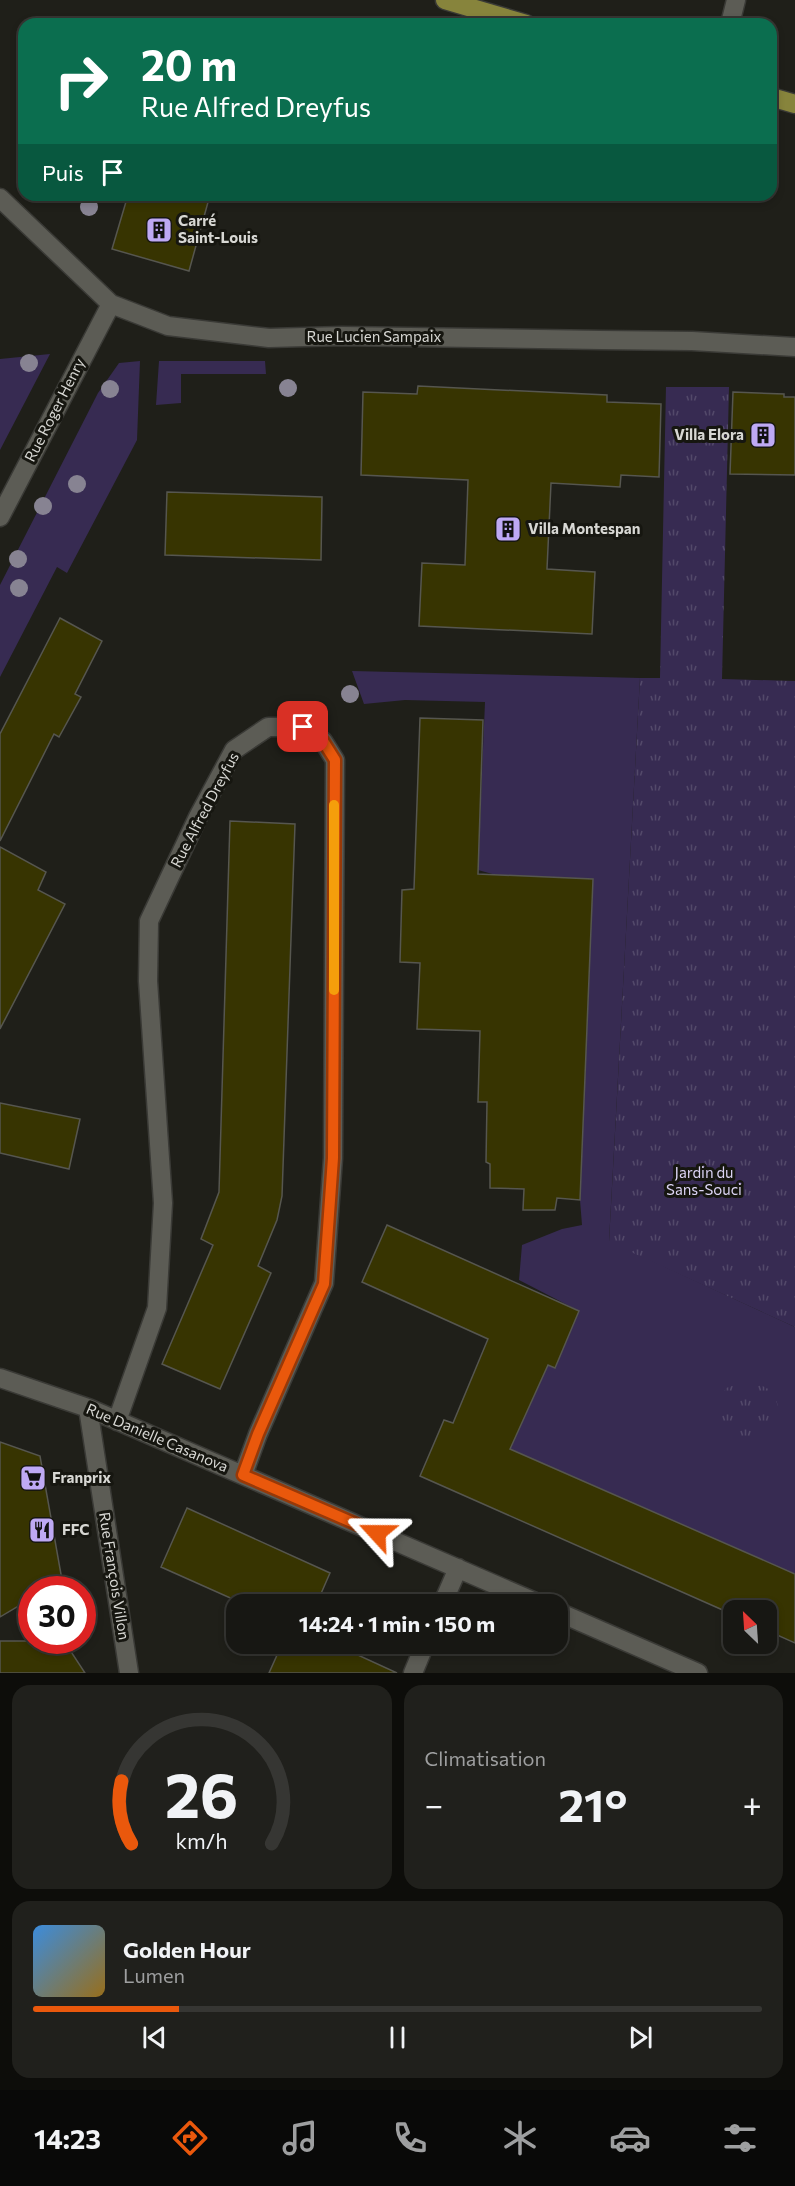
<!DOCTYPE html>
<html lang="fr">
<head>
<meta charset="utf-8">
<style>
  :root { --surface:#171713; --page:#20201c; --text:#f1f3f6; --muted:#9e9fa0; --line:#363633; --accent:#ea580c }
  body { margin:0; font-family:Commissioner,sans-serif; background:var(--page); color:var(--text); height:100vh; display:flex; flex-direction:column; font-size:22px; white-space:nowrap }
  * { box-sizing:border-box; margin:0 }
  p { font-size:20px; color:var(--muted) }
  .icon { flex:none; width:33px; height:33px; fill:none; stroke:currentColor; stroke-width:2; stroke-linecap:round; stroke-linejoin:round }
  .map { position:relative; height:1673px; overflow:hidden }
  .sheet { display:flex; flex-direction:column; gap:12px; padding:12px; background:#0d0d0a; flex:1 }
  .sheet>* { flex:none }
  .guide { position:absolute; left:18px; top:18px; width:759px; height:183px; border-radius:18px; box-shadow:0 3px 9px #0003,0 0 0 2px var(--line); background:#0b6e4f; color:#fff; overflow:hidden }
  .needle { width:39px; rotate:335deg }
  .buttons { position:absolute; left:723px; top:1600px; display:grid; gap:12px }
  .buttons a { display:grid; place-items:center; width:54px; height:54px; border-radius:12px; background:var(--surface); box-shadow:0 3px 9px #0003,0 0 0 2px var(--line); font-size:30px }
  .speed { position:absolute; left:18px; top:1576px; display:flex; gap:12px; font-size:30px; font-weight:700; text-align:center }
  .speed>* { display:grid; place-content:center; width:78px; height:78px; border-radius:50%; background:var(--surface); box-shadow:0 3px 9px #0003,0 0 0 2px var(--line); line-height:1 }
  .speed .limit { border:9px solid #d22; background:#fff; color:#111 }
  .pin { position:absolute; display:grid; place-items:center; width:51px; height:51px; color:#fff; margin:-26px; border-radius:12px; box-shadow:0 3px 9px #0006 }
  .me { position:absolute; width:66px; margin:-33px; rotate:294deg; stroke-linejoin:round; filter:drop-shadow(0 0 4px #0008) }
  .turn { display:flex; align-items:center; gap:21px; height:126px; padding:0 24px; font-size:27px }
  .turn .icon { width:78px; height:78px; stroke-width:2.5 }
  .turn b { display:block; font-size:42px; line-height:51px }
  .then { display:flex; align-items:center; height:57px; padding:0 24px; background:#0003; gap:12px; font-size:22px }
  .big { font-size:45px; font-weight:700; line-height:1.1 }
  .sheet .tile { flex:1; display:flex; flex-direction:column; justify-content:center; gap:9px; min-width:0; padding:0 21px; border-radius:18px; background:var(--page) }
  .sheet .dial { align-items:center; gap:0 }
  .dial svg { height:156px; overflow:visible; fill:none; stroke:var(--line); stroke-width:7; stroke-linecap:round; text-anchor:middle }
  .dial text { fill:var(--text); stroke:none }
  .song { display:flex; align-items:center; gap:18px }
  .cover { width:72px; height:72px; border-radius:9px; background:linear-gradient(135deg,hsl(210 70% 55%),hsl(40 70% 35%)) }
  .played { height:6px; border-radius:3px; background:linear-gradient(90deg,var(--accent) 20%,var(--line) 20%) }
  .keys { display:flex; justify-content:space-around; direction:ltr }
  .heat { display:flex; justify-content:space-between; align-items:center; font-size:33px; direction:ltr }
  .sheet .tiles { flex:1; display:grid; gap:12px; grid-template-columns:1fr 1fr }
  .tile:last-child { grid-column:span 2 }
  .trip { position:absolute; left:226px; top:1594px; width:342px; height:60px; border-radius:18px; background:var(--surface); box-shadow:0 3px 9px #0003,0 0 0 2px var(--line); font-weight:700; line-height:60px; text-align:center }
  .tabs { display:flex; height:96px; justify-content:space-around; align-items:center; background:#090908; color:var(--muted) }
  .tabs .icon { width:42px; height:42px }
  .tabs .selected { color:var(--accent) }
  .tabs b { font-size:27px; color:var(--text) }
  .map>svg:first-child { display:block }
  .green { fill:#372b52 }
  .park { fill:url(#park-tufts) }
  .building { fill:#373401; stroke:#56564f; stroke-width:1.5 }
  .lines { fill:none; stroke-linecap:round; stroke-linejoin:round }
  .minor-casing { stroke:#3a3a36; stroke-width:21 }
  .major-casing { stroke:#3a3a36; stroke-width:21 }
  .minor { stroke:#5c5c55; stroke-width:18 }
  .major { stroke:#87843c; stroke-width:18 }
  .tree { fill:#878392 }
  .route-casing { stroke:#983908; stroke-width:15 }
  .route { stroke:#ea580c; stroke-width:10 }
  .slow { stroke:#f59e0b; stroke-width:10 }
  .labels { text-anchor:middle; stroke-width:6; stroke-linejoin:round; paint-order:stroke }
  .poi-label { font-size:15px; font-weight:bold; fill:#d7d7d3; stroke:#161610; text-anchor:start }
  .street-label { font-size:15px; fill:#d7d7d3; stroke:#161610 }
  .park-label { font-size:15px; fill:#dcd4f5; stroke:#161610 }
</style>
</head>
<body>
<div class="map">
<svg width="795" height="1673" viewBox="0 0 795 1673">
  <defs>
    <pattern id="park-tufts" width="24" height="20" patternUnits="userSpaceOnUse" patternTransform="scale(1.5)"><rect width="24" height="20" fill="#372b52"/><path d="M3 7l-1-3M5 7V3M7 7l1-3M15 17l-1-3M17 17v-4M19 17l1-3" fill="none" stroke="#53496a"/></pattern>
  </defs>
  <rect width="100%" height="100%" fill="#1f1f19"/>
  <path class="green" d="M50,354L0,450V359Z
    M140,361L137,440L67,573L57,567L0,677V585L98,393L119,363Z
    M159,361H265L266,374H181V403L156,405Z
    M352,671L640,678L609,1241L795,1327V1574L510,1449L548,1365L555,1367L579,1311L519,1280L522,1245L562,1229L582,1225L580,1200L593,879L496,875L478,870L485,702L405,700L364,704Z"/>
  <path class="park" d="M666,387H729L722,679L795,681V1327L609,1242L640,678H660Z
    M751,1380L774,1392L781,1417L769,1439L745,1447L722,1435L714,1411L726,1388Z"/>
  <path class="building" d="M128,195H210L189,271L112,249Z
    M418,386L607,395V402L661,404L659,477L621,475L620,487L551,483L547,569L595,572L592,634L419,626L422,563L465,565L468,480L361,475L363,392L417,394Z
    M733,392L784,394V397H795V475L730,474Z
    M167,492L322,497L321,560L165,555Z
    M60,618L102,641L75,694L81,697L59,737L54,734L0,841V734Z
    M420,718L483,720L478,874L593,879L580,1200L557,1198L555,1210H523L524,1189L490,1188V1164L486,1162L487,1102H478L480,1031L417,1029L420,963L400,962L402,890L414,889Z
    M230,821L295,824L282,1196L277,1220L258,1266L271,1273L220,1389L162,1364L213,1245L201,1239L219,1192Z
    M0,847L46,872L38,890L65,904L0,1029Z
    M0,1103L80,1119L69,1169L0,1153Z
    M387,1225L579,1311L555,1368L548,1365L510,1449L795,1574V1643L766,1630V1611H734V1615L420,1476L444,1420L453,1423L488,1339L362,1282Z
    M0,1442L40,1456L62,1580L46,1590H32V1598L0,1617Z
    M187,1508L330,1573L316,1605H246L161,1567Z
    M0,1641H64L85,1673H0Z
    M282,1644H334L397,1673H269Z"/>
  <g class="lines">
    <defs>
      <path id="minor" d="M730,24L736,0
        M0,198L111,304L168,326L269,338L342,336L601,340L692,341L795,347
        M0,517L111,304
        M0,1378L88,1408L542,1605
        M88,1408L129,1673
        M117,1421L157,1308L163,1203L148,981L149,921L198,817L234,750L268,727H303L323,741L335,760L333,1158L324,1283L258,1434L243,1475
        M442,1605L458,1568
        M558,1612L698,1673
        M413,1673L425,1644"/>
      <path id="major" d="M445,0L526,24
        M771,97L795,104"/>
    </defs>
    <use href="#minor" class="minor-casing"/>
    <use href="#major" class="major-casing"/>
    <use href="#minor" class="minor"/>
    <use href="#major" class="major"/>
  </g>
  <g class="tree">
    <circle cx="89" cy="207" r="9"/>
    <circle cx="29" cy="363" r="9"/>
    <circle cx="288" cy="388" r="9"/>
    <circle cx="110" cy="389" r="9"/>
    <circle cx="77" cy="484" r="9"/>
    <circle cx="43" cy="506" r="9"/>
    <circle cx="18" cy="559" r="9"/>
    <circle cx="19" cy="588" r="9"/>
    <circle cx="350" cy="694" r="9"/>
  </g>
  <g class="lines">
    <defs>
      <path id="route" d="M303,727L323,741L335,760L333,1158L324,1284L258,1434L243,1475L377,1533"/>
    </defs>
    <use href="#route" class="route-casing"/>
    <use href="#route" class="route"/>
    <path class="slow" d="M334,990V805"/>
  </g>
  <defs>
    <symbol id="building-square" viewBox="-11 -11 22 22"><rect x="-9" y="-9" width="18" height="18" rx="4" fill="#bea9f4" stroke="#161610"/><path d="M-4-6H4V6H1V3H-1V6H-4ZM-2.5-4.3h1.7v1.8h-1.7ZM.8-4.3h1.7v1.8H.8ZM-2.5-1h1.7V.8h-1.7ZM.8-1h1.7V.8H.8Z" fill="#111"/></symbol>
    <symbol id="supermarket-square" viewBox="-11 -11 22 22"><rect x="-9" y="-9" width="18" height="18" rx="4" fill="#bea9f4" stroke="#161610"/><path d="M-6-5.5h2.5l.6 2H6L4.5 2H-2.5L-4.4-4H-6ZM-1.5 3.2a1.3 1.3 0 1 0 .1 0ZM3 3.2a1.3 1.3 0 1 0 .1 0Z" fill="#111"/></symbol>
    <symbol id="restaurant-square" viewBox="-11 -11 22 22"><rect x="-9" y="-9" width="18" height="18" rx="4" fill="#bea9f4" stroke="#161610"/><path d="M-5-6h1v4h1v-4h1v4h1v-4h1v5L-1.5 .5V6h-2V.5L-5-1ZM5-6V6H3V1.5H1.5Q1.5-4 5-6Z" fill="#111"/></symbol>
  </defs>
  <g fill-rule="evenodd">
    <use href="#building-square" x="144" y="215" width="30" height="30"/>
    <use href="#building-square" x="748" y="420" width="30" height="30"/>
    <use href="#building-square" x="493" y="514" width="30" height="30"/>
    <use href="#supermarket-square" x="18" y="1463" width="30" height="30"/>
    <use href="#restaurant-square" x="27" y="1515" width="30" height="30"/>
  </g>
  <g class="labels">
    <g class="poi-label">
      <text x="178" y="226">Carré<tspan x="178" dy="17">Saint-Louis</tspan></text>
      <text x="744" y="440" text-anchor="end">Villa Elora</text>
      <text x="528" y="534">Villa Montespan</text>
      <text x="52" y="1483">Franprix</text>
      <text x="62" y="1535">FFC</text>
    </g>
    <g class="street-label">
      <text x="374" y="342">Rue Lucien Sampaix</text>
      <text transform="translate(55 410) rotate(-63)" y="5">Rue Roger Henry</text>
      <text transform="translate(205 810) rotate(-62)" y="5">Rue Alfred Dreyfus</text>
      <text transform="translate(157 1438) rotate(23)" y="5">Rue Danielle Casanova</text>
      <text transform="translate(114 1576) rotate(81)" y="5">Rue François Villon</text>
    </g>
    <g class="park-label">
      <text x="704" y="1178">Jardin du<tspan x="704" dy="17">Sans-Souci</tspan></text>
    </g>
  </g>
</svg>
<div class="buttons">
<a><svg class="needle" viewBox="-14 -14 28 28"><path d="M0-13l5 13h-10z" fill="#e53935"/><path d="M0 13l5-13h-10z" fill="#9e9fa0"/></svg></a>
</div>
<div class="speed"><div class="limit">30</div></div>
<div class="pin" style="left:303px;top:727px;background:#d93025"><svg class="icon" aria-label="arrive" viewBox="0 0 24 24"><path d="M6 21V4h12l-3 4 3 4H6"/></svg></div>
<svg class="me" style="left:377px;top:1533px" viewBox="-20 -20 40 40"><path d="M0-17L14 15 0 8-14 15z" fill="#ea580c" stroke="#fff" stroke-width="4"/></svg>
<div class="trip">14:24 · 1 min · 150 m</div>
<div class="guide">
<div class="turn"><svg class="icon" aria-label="right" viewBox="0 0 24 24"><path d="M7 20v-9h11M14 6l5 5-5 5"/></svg><div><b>20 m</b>Rue Alfred Dreyfus</div></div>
<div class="then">Puis<svg class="icon" aria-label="arrive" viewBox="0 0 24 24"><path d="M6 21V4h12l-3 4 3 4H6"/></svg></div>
</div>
</div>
<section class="sheet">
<div class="tiles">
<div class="tile dial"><svg viewBox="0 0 100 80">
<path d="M14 69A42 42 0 1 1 86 69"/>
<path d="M14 69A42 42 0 0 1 9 37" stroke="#ea580c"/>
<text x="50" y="56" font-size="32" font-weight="700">26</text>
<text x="50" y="72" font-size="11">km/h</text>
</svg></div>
<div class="tile"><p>Climatisation</p>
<div class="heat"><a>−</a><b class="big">21°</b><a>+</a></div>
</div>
<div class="tile">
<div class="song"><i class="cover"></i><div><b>Golden Hour</b><p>Lumen</p></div></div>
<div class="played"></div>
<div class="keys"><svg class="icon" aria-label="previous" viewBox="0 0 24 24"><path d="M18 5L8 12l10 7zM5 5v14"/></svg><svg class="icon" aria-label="pause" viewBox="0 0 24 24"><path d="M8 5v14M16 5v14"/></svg><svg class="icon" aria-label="next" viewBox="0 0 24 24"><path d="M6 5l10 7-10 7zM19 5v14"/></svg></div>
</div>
</div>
</section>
<nav class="tabs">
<b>14:23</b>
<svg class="icon selected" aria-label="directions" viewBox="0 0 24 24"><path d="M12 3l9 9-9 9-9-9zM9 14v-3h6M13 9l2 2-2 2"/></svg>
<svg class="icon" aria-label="music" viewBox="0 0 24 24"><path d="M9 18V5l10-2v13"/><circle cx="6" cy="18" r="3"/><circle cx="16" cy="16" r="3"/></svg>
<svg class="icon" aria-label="phone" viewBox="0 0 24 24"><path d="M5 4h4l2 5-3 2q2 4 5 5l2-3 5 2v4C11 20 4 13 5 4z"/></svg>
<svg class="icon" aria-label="climate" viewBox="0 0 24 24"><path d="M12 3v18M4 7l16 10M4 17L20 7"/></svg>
<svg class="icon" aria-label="car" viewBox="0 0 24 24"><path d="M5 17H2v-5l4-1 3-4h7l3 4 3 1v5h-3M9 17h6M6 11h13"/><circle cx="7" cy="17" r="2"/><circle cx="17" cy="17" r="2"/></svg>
<svg class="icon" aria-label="filters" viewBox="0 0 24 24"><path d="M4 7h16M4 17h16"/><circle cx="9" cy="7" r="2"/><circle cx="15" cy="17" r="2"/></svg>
</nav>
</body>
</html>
